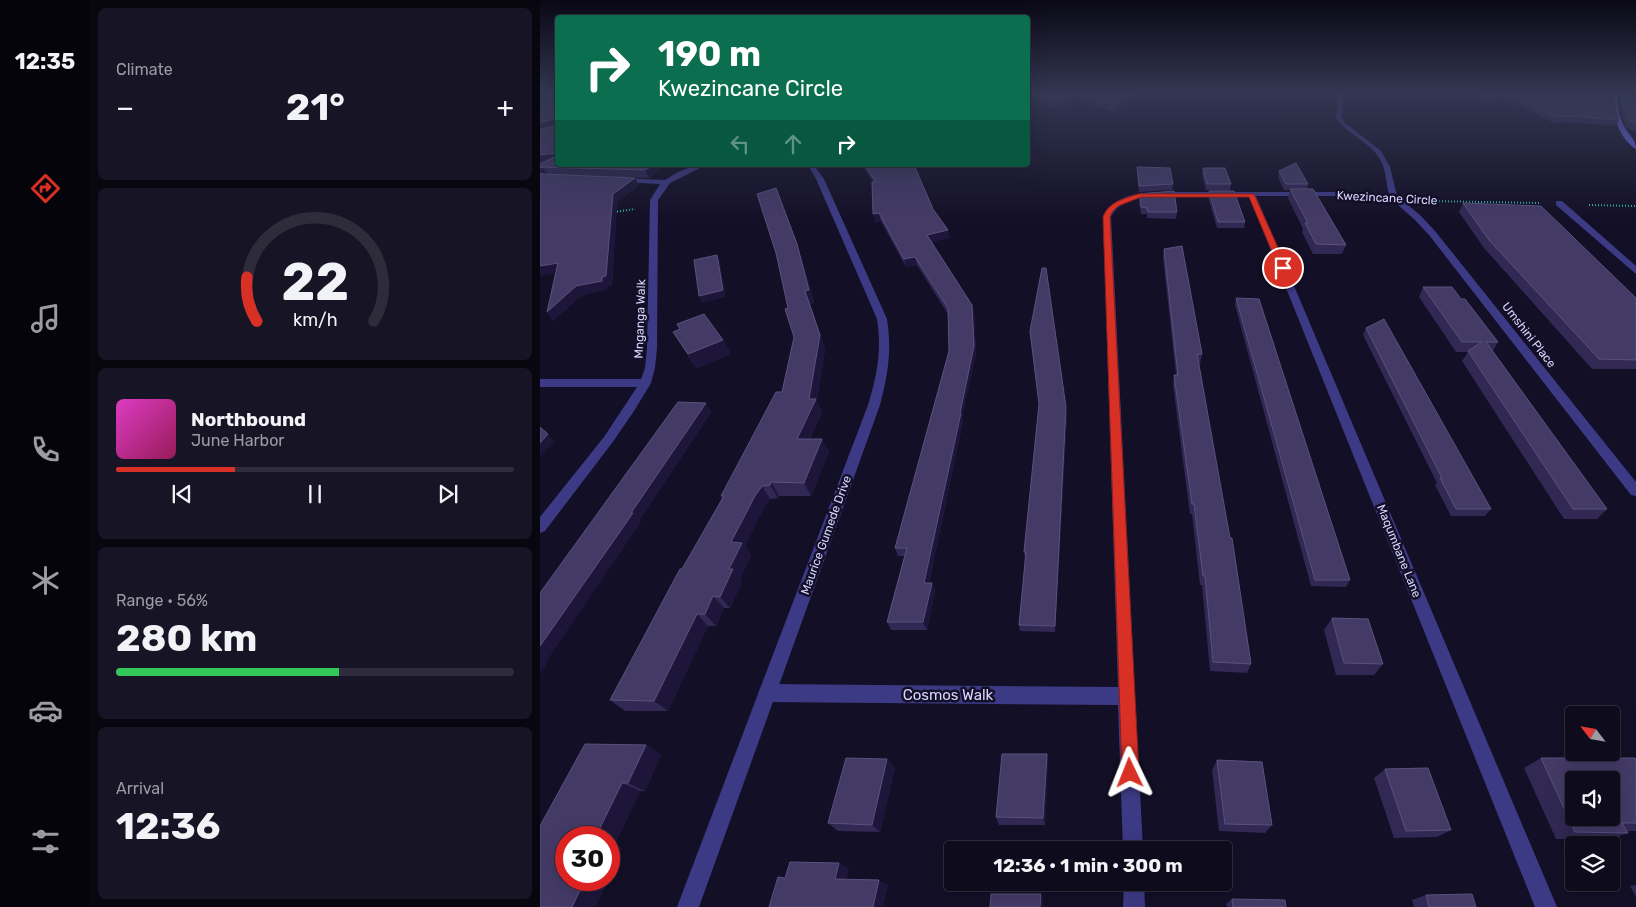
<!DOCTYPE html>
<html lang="en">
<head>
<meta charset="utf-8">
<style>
  :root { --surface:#0e0b1c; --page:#171425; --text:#f1f3f6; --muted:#9b9ba3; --line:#2e2b3b; --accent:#d93025 }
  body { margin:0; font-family:Rubik,sans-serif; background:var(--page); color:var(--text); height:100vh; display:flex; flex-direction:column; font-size:19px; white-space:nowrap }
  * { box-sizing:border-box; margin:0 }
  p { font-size:16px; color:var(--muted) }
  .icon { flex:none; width:28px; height:28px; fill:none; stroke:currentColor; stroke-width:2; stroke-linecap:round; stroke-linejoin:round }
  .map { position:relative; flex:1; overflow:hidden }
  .sheet { display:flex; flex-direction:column; gap:8px; padding:8px; background:#08060f; width:450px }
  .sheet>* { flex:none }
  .top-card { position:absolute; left:15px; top:15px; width:475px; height:152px; border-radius:5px; box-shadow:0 5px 20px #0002,0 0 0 1px var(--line); background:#0b6e4f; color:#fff; overflow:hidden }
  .needle { width:32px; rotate:301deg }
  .buttons { position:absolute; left:1025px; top:706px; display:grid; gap:10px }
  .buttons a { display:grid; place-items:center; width:55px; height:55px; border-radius:5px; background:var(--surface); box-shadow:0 5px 20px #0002,0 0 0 1px var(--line); font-size:25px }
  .speed { position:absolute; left:15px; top:826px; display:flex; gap:10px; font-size:25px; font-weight:700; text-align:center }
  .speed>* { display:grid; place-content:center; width:65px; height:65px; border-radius:50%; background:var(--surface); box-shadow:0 5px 20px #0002,0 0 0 1px var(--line); line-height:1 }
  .speed .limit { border:8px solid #d22; background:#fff; color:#111 }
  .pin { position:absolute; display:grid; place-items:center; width:42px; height:42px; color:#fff; margin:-21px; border:2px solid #fff; border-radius:50%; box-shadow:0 1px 5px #0007 }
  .me { position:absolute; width:55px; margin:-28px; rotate:358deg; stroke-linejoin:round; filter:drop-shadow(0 0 4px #0008) }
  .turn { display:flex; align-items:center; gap:18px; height:105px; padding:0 20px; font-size:22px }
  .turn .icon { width:65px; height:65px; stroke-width:2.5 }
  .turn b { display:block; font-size:35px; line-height:42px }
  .lanes { display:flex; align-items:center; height:48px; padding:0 20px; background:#0003; justify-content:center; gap:25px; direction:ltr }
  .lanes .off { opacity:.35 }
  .big { font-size:38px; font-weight:700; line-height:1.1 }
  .sheet .widget { flex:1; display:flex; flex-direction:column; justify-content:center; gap:8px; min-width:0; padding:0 18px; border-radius:8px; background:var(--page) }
  .sheet .dial { align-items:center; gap:0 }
  .dial svg { height:130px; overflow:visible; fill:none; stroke:var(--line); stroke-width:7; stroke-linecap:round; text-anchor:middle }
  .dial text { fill:var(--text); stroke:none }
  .song { display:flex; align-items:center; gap:15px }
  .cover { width:60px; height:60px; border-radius:8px; background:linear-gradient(135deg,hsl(310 70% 55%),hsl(330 70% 35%)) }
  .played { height:5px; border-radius:2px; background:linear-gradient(90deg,var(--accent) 30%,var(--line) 30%) }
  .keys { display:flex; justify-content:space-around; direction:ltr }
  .heat { display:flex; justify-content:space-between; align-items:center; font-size:28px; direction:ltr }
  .charge { height:8px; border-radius:4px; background:linear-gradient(90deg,#34c759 56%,var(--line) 0) }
  .trip { position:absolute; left:404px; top:841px; width:288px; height:50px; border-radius:5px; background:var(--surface); box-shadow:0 5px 20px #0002,0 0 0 1px var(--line); font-weight:700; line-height:50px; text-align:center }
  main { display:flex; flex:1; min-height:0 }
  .menu { display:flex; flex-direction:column; width:90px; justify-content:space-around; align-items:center; background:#06040b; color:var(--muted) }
  .menu .icon { width:35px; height:35px }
  .menu .current { color:var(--accent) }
  .menu b { font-size:22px; color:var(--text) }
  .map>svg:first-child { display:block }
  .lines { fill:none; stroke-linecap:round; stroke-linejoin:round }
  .path { stroke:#2fb8b0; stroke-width:2; stroke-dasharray:1 2; stroke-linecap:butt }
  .minor { fill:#3d3a85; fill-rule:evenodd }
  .tertiary { fill:#3d3a85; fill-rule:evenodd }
  .secondary { fill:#6f6bff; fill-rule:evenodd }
  .wall { fill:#312854 }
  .shaded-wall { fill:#1d163a }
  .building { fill:#433a66; stroke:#5a527e; fill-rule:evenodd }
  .route { fill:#d93025; stroke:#8d1f18 }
  .labels { text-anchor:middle; stroke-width:5; stroke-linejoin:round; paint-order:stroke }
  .street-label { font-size:12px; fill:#d9d4ff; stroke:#130f26 }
  .near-street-label { font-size:15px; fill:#d9d4ff; stroke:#130f26 }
</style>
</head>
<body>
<main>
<nav class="menu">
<b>12:35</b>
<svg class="icon current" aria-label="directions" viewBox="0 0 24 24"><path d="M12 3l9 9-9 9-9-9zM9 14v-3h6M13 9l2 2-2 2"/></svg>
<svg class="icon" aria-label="music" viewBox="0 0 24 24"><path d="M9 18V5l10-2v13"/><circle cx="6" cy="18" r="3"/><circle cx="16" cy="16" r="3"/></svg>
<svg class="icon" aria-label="phone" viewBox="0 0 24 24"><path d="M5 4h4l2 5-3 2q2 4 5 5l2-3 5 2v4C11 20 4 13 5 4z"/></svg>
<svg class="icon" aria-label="climate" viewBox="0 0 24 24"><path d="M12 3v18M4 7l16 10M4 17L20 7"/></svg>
<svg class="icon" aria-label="car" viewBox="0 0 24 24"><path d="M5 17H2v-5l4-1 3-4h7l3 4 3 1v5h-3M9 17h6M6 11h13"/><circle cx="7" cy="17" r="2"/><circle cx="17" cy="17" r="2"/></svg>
<svg class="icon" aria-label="filters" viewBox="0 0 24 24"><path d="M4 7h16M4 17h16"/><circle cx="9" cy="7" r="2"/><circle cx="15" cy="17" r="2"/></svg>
</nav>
<section class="sheet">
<div class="widget"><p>Climate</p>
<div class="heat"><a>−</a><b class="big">21°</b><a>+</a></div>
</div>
<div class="widget dial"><svg viewBox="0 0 100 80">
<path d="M14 69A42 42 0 1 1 86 69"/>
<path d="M14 69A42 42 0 0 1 8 42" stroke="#d93025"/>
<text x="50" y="56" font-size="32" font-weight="700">22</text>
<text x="50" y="72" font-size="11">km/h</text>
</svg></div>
<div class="widget">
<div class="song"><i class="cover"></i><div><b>Northbound</b><p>June Harbor</p></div></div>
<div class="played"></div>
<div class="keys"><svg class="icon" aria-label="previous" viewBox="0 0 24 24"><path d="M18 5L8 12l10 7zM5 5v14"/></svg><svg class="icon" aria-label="pause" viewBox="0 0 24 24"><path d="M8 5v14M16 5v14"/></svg><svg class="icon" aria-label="next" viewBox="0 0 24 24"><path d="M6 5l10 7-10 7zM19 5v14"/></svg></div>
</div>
<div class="widget"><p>Range · 56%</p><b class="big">280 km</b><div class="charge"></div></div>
<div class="widget"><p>Arrival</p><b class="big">12:36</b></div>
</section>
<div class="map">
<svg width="1096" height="907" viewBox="0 0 1096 907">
  <rect width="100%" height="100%" fill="#130f26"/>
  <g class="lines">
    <path class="path" d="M887,201L1001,203
      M1049,205L1096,206
      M74,212L95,209"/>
    <path class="minor" d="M798,93H804L802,118L805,123L841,151L850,167L857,196L880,215L895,231L1096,482V496L1091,495L889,235L874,219L851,199L805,196H716L1017,907H995L709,196C678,196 614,191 588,202C580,205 575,209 571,217L603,850H583L578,705L227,702L221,699L218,693L221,687L227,684L578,687L563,217C573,197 593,194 613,192H805L849,194C846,183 846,169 840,159C830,142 808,135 796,118Z
      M156,165H166L130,183L118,200L117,348L115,368L111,383L94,411L72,443L5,531L0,533V517L64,437L97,387H0V379H101L105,368L107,348L110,200L120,184L79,182L75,180L79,178L125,180L138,172Z
      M1016,201H1022L1096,266V274L1016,205Z
      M584,882H604L605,907H583Z"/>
    <path class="tertiary" d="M268,165H274L284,179L347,319C352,350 348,375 340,405L159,907H137L328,405C337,376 342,350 337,319L276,179Z"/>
    <path class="secondary" d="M1071,93H1077C1077,106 1079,117 1085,128C1090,136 1096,140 1096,149C1079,139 1071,112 1071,93Z"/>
  </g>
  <path class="wall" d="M488,93H607L574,112L538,101L520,109L488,100Z
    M928,93H1072L1079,120L1076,126L1025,122L1014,123L968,100L942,101Z
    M1079,93H1096V132L1086,127L1081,111Z
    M0,94L126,165L109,178L7,175L95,178L99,185L77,202L72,285L68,286V289L42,295L13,321L7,312L15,273L2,163H0Z
    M322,165H374L393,209L410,238L391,242L432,305L434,313L436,354L422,417L423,421L389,583H392L395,591L387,630H351L347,622L364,556H358L355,548L409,351L408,314L377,265L366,267L341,221L335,222L333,214V182Z
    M597,167L633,184L632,190L599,192L597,173Z
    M663,168L691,184L690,190H666L662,174Z
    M739,171L768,184L767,189L806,245L802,254H773L762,232L763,229L748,198L750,190H744L738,177Z
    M669,191L705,222L704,228H677L668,197Z
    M600,194L637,212L636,219L607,218V214H601L599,201Z
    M923,203L1096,298V369H1052L944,248L919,212Z
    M624,249L662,354L660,364H659L711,664L707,673L670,671L662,585H660L652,514H650L633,385L634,375H636L623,258Z
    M261,256L274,303L270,304L285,349L277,401L282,412L270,439H282L289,452L271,496H239L238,498L230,499L223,509L205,546L211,555L200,579L202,582L190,608H184L176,626H168L128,711H85L70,700L142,569L182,498L181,496L242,392L254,337L248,308Z
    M883,287L921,299L958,342L953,351L1067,509L1057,519H1024L922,361L928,352H916L879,297Z
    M696,298L810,580L806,587L771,586L695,305Z
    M137,324L183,340L191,354L156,368L133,332L140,329Z
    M826,328L951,509L945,516H911L895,485L897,483L823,335Z
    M527,414L515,632L480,631L479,625L485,558L484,552Z
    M792,618L843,664L834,675H796L784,630Z
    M106,745L121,755L105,791H100L74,846L82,848L26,880H68L55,907H0Z
    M507,754L508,763L505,825H459L456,817Z
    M1001,758L1096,761V831H1086L1088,833L1067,840L1016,839L984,768Z
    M347,759L355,768L340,832L298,831L288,823Z
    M677,760L732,825L725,833L679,831L672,770Z
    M845,769L911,830L897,837L854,838L834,778Z
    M1096,885V897L1090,886Z
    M886,895L936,907H874L872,900Z
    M692,899L746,907H687L686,904Z"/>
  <path class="shaded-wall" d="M596,93H607L574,112V105Z
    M538,95V101L520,109V102Z
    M14,119L18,126L0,131V123Z
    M18,153V161L0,163V155Z
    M113,165H126L109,178L105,170Z
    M3,167L8,174L3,176L0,175V168Z
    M95,178L99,185L77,202L72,285L68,286V289L42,295L13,321L7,312L36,286L62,277L73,194Z
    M236,188L261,256L274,303L270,304L285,349L277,401L282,412L264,452L257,439L269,399L265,291Z
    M339,213L341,221L335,222L333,214Z
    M408,230L410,238L388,243L387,235Z
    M177,255L180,262L186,297L162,303L159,296Z
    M375,257L377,265L366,267L364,259Z
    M18,263L23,271L0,276V266Z
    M432,305L434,313L436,354L422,417L423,421L387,591L384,583L420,413Z
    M183,340L191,354L156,368L148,354Z
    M166,403L172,412L100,520L101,522L6,662L8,663L0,675V646Z
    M526,407L527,414L515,632V626Z
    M8,434L14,441L0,458V443Z
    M282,439L289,452L271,496L264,483Z
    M231,482L239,496L238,498L230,485Z
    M222,486L230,499L223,509L205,546L211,555L200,579L202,582L190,608L180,597L189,569L191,542L215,496Z
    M392,583L395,591L387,630L383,622Z
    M173,596L184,608L176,626L165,614Z
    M157,614L168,626L128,711L114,701Z
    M106,745L121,755L105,791L88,783Z
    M507,754L508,763L505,825L503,818Z
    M347,759L355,768L340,832L332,825Z
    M82,783L100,791L74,846L82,848L69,877V838H55Z
    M299,863L309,869L305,885L295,879Z
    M45,880H68L55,907H32Z
    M339,880L348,885L343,907H333Z
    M501,894L503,899V907H500Z"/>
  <path class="building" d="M7,93H18V153L0,155V129L15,126L16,121L14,119L0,123V94Z
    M488,93H596L574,105L538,95L520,102Z
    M939,93H1072L1079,120L1028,116L1016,117L970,95L944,96Z
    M1082,93H1096V124L1090,121L1084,106Z
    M18,155V165H113L105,170L3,167L0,168V164Z
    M756,163L768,184H746L739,171Z
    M325,165H374L393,209L408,230L387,235L432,305L434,346L420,413H421L384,583H392L383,622H347L367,548H355L409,351L408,308L375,257L364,259L339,213L333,214L332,182H336Z
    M597,167L630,168L633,184L599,186Z
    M663,168H685L691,184H667Z
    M0,173L3,174L95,178L73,194L66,276L62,277V281L36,286L7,312L18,263L0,266Z
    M236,188L257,244L269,290L265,291L280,335L269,399H276L257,439H282L264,483L231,482L230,485L222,486L215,496L191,542L202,543L189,569H193L180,597L173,596L165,614H157L114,701L70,700L140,569H142L184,496H181L236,392H242L254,337L245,309L248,308L236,253L217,194Z
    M750,189H773L806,245L776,244L765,223H768Z
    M634,191L637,212H608L607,208L601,207L600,194Z
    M669,191H694L705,222H678Z
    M923,203L1001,206L1096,298V360L1059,359L949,240Z
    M642,246L662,354H657L690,538H692L711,664L673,662L665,576H663L654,504H652L634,375H638L624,249Z
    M177,255L183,290L159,296L154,260Z
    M502,268H506L526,407L515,626L479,625L486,552H484L499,404L490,331Z
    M883,287H912L921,299H925L958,342H946L1067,509H1033L928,351L942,342H922Z
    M696,298L719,299L810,580H775Z
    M164,314L183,340L148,354L133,332L140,329L137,324Z
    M844,319L951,509H916L900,478H902L826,328Z
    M138,402L166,403L91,513H93L0,646V593Z
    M0,427L8,434L0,443Z
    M792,618L828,619L843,664L804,663Z
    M45,744L106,745L88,783H82L55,838H26V880H45L32,907H0V826Z
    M462,754H507L503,818L456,817Z
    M306,758L347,759L332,825L288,823Z
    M1001,758H1095L1096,761V823H1082L1088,833L1035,832ZM1034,780H1071V818H1034Z
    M677,760L722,762L732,825L685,824Z
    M888,768L911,830L866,831L845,769Z
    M250,862L299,863L295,879L339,880L333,907H229L238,877L245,878Z
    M451,894H501L500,907H450Z
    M932,894L936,907H889L886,895Z
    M692,899L745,900L746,907H693Z"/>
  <linearGradient id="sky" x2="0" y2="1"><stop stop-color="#0a0815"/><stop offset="0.42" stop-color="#333752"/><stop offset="1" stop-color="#333752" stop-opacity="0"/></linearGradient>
  <rect width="1096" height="220" fill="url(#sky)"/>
  <path class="route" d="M598,194H714L747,268L743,270L739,268L709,197H601L578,206L572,212L570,217L572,257L599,773L596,779L590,782L584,779L582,773L563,217C568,202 584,199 598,194Z"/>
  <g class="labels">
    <g class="street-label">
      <text transform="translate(847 198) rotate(3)" y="4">Kwezincane Circle</text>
      <text transform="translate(100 319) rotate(-88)" y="4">Mnganga Walk</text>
      <text transform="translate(989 335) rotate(52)" y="4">Umshini Place</text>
      <text transform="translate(286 535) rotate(-70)" y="4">Maurice Gumede Drive</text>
      <text transform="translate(859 551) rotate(68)" y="4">Maqumbane Lane</text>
    </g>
    <g class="near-street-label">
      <text x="408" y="700">Cosmos Walk</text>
    </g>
  </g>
</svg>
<div class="buttons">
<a><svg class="needle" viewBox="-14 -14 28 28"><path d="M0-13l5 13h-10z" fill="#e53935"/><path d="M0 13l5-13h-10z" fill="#9b9ba3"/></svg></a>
<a><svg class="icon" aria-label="sound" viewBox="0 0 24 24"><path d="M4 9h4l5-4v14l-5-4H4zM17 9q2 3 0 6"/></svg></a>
<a><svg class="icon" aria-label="layers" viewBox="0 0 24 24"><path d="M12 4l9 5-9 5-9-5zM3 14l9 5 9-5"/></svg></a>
</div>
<div class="speed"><div class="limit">30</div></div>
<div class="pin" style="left:743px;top:268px;background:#d93025"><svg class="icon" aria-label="arrive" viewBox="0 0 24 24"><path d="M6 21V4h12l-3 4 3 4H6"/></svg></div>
<svg class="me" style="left:590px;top:773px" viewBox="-20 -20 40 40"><path d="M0-17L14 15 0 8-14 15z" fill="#d93025" stroke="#fff" stroke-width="4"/></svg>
<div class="trip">12:36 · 1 min · 300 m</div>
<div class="top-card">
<div class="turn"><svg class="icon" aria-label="right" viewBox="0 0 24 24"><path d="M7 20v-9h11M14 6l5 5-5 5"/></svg><div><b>190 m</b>Kwezincane Circle</div></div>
<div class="lanes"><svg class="icon off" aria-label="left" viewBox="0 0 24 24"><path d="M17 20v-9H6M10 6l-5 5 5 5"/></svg><svg class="icon off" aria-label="ahead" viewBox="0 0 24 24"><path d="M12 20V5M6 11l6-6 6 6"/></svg><svg class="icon" aria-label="right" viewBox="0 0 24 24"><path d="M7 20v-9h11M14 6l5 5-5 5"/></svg></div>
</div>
</div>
</main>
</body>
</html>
